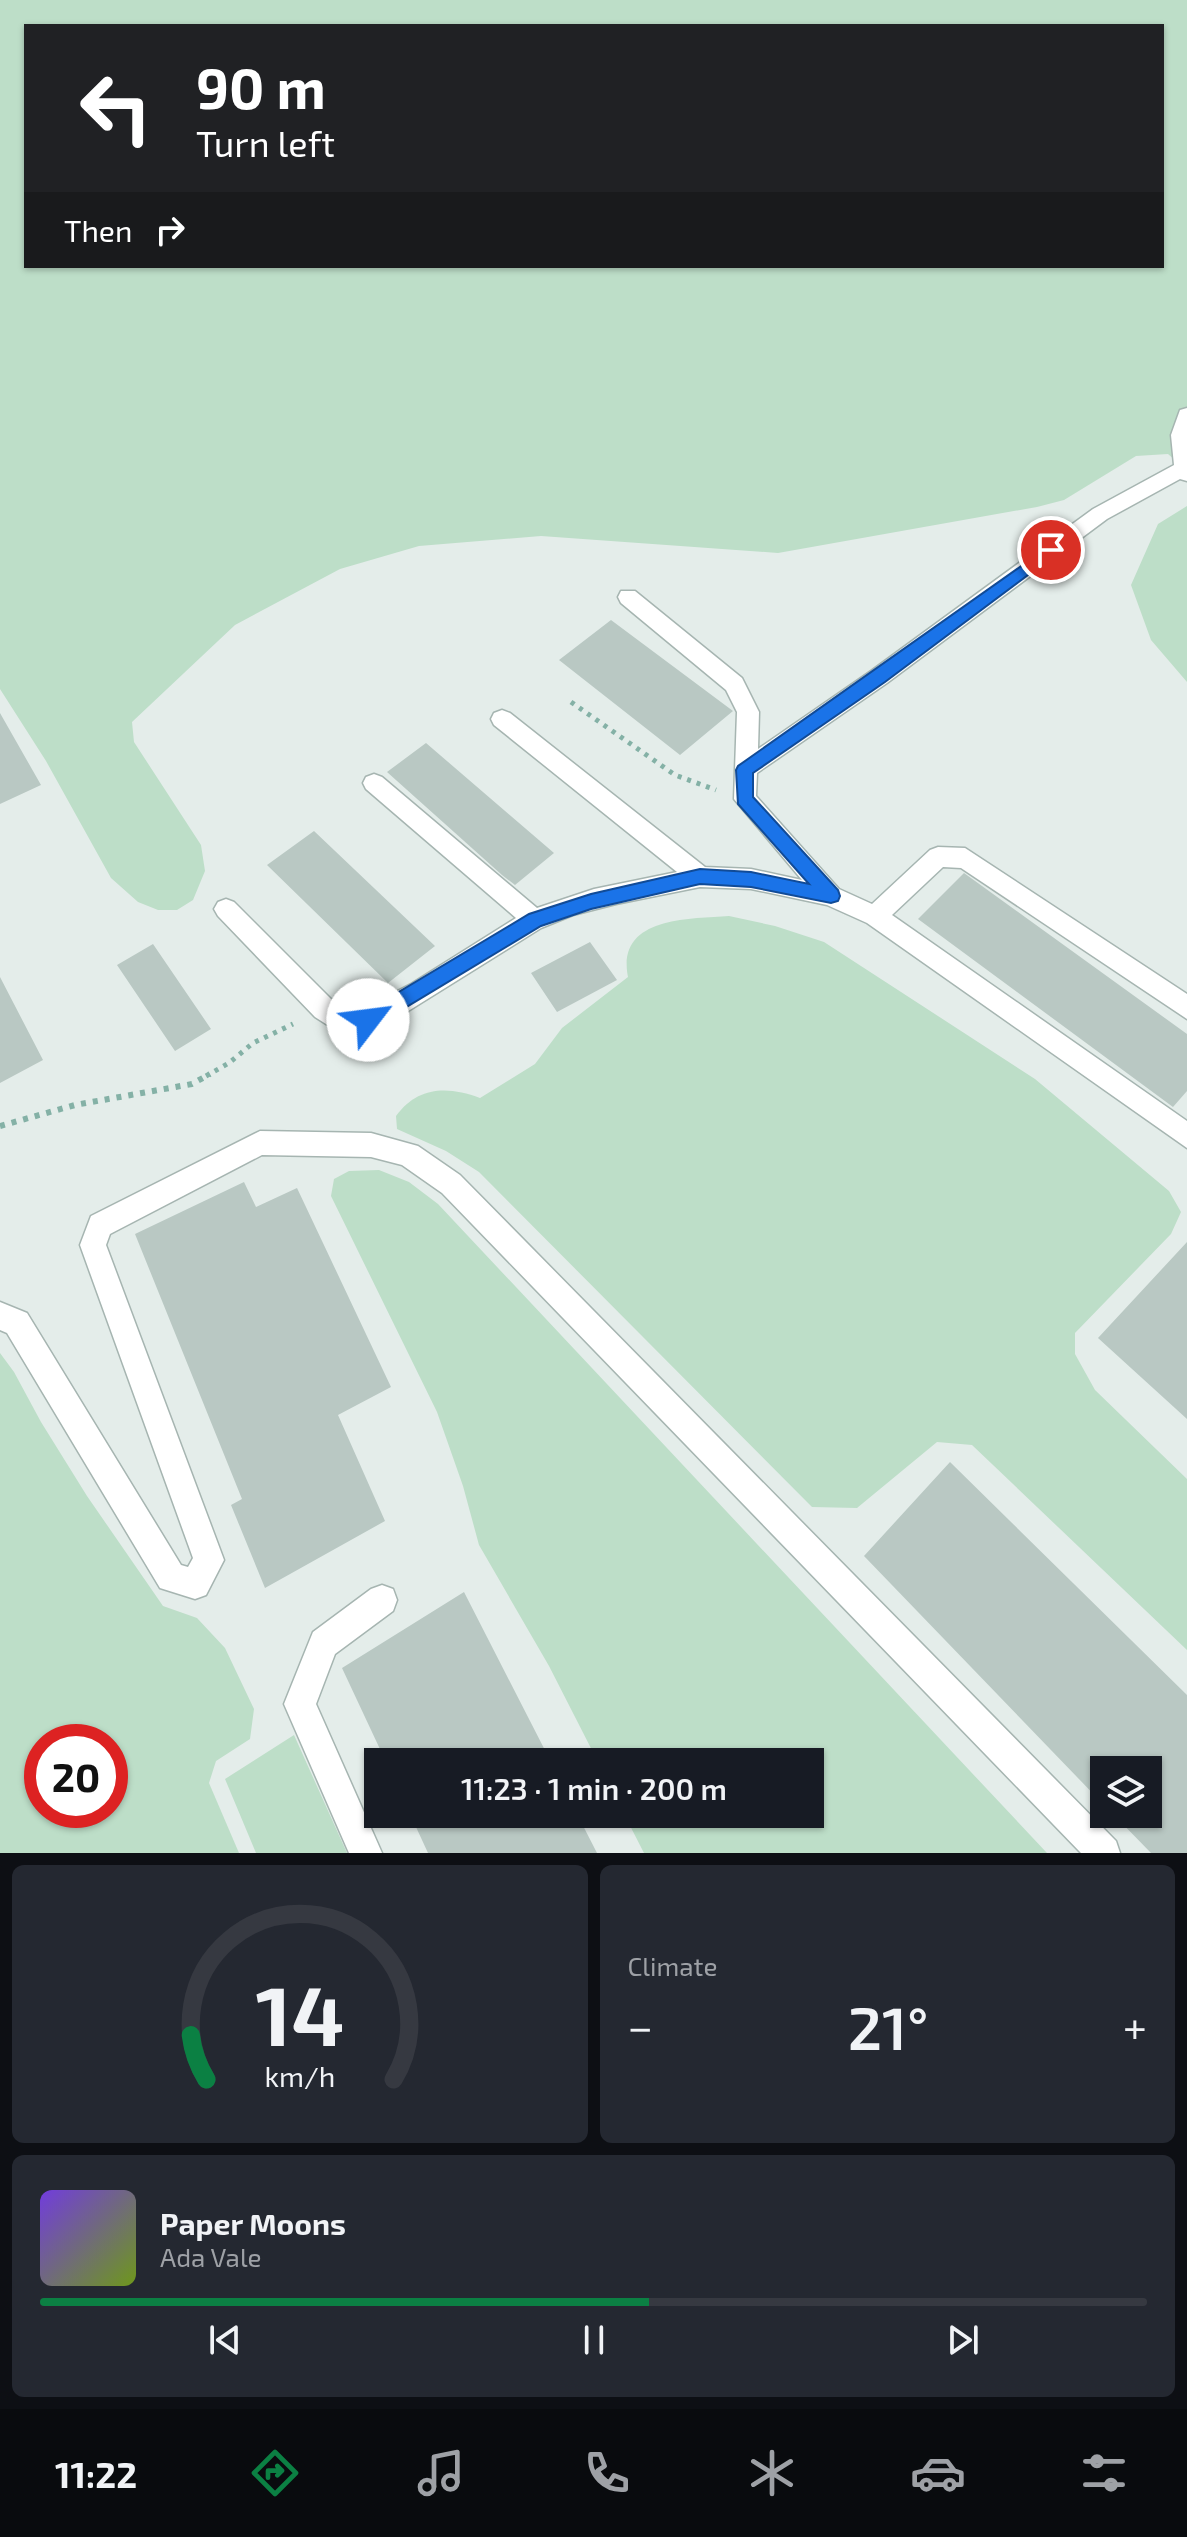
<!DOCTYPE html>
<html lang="en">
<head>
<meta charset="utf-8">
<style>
  :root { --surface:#171b24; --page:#242831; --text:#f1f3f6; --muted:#9ea1a6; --line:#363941; --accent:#0b8043 }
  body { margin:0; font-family:"Exo 2",sans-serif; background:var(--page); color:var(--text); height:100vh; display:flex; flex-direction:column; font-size:30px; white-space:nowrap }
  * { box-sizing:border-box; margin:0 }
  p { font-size:26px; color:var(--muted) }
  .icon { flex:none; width:44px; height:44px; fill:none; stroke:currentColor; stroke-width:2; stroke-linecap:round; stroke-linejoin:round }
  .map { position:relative; height:1853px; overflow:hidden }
  .details { display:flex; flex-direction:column; gap:12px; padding:12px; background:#0d0f14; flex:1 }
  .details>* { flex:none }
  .top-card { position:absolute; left:24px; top:24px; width:1140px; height:244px; border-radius:0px; box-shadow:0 2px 6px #0004; background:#202124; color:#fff; overflow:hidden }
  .buttons { position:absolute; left:1090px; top:1756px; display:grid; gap:16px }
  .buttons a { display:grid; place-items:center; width:72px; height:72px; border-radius:0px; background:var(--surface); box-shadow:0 2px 6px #0004; font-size:40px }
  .speed { position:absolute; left:24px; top:1724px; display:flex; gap:16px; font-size:40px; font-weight:700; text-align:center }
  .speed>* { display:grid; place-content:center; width:104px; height:104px; border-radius:50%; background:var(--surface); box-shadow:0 2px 6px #0004; line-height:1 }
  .speed .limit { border:12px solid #d22; background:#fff; color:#111 }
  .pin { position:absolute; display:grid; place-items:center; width:68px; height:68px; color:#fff; margin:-34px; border:4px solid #fff; border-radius:50%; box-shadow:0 2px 8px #0007 }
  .me { position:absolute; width:88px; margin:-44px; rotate:60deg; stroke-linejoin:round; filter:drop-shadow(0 0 6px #0008) }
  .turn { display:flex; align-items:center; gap:28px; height:168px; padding:0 40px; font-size:36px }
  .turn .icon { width:104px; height:104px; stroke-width:2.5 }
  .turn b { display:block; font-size:56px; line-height:68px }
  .then { display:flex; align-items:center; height:76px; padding:0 40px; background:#0003; gap:16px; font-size:30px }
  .big { font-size:60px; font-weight:600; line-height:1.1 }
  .details .tile { flex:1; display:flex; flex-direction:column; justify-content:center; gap:12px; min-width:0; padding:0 28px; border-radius:12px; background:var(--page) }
  .details .dial { align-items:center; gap:0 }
  .dial svg { height:208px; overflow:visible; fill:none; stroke:var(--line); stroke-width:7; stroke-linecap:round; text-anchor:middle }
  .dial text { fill:var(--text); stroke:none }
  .song { display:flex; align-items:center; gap:24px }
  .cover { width:96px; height:96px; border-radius:12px; background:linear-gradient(135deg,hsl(260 70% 55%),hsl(80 70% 35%)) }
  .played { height:8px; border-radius:4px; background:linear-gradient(90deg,var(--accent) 55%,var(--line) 55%) }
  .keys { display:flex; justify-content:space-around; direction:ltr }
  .heat { display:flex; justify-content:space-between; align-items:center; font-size:44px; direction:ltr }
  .details .tiles { flex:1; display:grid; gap:12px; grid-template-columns:1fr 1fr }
  .tile:last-child { grid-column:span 2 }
  .trip { position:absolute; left:364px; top:1748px; width:460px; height:80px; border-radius:0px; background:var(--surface); box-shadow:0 2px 6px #0004; font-weight:600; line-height:80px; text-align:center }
  .dock { display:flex; height:128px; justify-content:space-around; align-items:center; background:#090b0e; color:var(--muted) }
  .dock .icon { width:56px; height:56px }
  .dock .current { color:var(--accent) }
  .dock b { font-size:36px; color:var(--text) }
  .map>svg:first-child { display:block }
  .green { fill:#bddec8; fill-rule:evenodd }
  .building { fill:#b9c8c3 }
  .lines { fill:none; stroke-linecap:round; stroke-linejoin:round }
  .minor-casing { stroke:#a6b5b1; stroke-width:3 }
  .path-far1 { stroke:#84b1a6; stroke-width:5; stroke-dasharray:4 6; stroke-linecap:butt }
  .path { stroke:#84b1a6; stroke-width:6; stroke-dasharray:5 7; stroke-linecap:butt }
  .minor { fill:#fff; fill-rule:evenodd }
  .route { fill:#1a73e8; stroke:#114b97; stroke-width:2 }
</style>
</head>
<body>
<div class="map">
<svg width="1187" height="1853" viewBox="0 0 1187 1853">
  <rect width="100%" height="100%" fill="#e4edea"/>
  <path class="green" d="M0,0H1187V465L1184,468L1168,454L1136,456L1064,500L1037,507L778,553L541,536L419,546L340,569L235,625L132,722L134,742L201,845L205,871L193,900L177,910H158L138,902L111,878L46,761L0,689ZM26,26H1162V266H26Z
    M1187,506V682L1151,640L1131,585L1158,524Z
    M729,916L775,926L824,942L1035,1079L1169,1191L1181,1212L1171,1234L1075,1333V1354L1095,1390L1187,1479V1650L972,1445L937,1442L857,1508L812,1507L479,1172L446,1151L397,1129L396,1116C418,1086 448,1086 480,1098L535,1064L562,1028L628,977C616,917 688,919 729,916Z
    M379,1170L409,1182L438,1204L1047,1853H644L624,1814H810V1762H598L549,1666L479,1545L463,1486L437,1412L331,1196L334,1179L349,1171Z
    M0,1353L14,1372L41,1422L87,1496L163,1606L197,1618L225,1648L254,1709L250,1739L216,1761L209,1783L239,1853H0ZM42,1742H110V1810H42Z
    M294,1735L347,1853H256L225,1779Z"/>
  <path class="building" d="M611,620L733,711L680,755L559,660Z
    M0,713L41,785L0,804Z
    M426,743L554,853L515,885L502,875L387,772Z
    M314,831L435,946L388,983L267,865Z
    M964,873L1187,1034V1091L1173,1107L918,919Z
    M590,942L617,980L557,1012L531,973Z
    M153,944L211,1029L175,1051L117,965Z
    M0,977L43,1060L0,1083Z
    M244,1182L256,1207L297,1188L391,1387L338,1415L385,1521L265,1588L231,1505L242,1499L135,1234Z
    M1187,1242V1419L1098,1338Z
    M950,1462L1187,1695V1853H1151L1113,1814H1148V1770H1104V1805L864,1556Z
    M464,1592L551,1762H386L342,1668Z
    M410,1814H577L597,1853H428Z"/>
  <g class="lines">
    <defs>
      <path id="minor" d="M1187,408V481L1180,479L1107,519L887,683L757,773L756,796L839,889L872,904L930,850L938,847L965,848L1187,994V1019L961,868L943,867L892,915L1187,1121V1148L867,923L827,905L751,889L700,887L616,904L573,915L541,928L405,1013L348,1038L315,1017L218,916L214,909L218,902L226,899L234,902L333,1001L351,1015L411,984L516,918L366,789L363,783L366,777L374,774L382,777L537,908L594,889L677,872L494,725L491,719L494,713L502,710L510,713L705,867L751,869L802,880L734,799L737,712L726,690L621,603L618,597L621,591H635L742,678L759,712L758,749L871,671L1093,509L1174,465L1171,435L1180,410Z
        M260,1131L371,1133L418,1146L460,1175L1116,1841L1120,1853H1081L442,1193L402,1165L371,1157L262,1155L110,1234L106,1245L224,1560L206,1595L195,1599L160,1588L7,1333L0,1330V1302L27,1313L181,1565L188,1567L193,1558L80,1245L91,1216Z
        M382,1585L393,1589L397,1600L393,1611L335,1654L316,1704L382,1853H349L284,1704L313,1632L371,1589Z"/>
    </defs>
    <use href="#minor" class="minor-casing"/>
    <path class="path-far1" d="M571,702L675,775L716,790
      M206,1076L229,1063L253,1043L293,1024"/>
    <path class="path" d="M0,1126L75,1105L192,1084L210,1074"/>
    <use href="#minor" class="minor"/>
  </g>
  <path class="route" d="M1051,545L1059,550L1056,554L885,682L753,773V797L838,890L840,896L838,901L831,903L751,887L700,884L591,909L541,926L375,1026L368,1028L362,1026L359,1020L362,1014L529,914L591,894L700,869L751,872L809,884L738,804L736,770L738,766Z"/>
</svg>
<div class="buttons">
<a><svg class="icon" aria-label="layers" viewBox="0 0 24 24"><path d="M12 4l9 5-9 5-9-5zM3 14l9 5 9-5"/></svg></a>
</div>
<div class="speed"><div class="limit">20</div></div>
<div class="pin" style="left:1051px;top:550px;background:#d93025"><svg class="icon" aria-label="arrive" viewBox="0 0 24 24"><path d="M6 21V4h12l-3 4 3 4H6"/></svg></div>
<svg class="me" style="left:368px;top:1020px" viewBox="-20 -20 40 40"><circle r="19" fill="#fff"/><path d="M0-13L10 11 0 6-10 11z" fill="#1a73e8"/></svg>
<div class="trip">11:23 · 1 min · 200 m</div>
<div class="top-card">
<div class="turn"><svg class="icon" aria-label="left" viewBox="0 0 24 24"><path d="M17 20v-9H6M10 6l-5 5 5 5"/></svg><div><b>90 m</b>Turn left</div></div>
<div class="then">Then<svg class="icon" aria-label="right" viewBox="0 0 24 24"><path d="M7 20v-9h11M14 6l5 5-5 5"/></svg></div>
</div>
</div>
<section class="details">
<div class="tiles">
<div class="tile dial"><svg viewBox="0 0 100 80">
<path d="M14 69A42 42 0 1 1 86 69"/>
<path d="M14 69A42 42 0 0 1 8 52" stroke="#0b8043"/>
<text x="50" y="56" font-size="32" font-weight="700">14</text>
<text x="50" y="72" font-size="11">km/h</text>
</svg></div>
<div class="tile"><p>Climate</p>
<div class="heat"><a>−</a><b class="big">21°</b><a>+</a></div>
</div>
<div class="tile">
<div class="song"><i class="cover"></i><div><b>Paper Moons</b><p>Ada Vale</p></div></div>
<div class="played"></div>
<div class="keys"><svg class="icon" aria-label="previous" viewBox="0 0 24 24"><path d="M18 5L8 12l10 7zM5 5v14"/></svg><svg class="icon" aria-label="pause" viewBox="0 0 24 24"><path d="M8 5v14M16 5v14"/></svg><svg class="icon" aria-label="next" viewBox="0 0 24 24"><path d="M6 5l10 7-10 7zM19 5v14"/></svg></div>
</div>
</div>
</section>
<nav class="dock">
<b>11:22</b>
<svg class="icon current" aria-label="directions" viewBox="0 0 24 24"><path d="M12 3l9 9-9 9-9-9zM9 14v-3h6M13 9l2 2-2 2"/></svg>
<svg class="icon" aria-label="music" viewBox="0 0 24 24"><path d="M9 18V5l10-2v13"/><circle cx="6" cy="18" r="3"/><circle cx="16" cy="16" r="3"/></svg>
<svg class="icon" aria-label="phone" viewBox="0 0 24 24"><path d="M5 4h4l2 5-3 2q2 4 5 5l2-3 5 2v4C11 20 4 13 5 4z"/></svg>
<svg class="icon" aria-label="climate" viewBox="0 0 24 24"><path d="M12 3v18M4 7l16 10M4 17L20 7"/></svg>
<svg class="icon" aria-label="car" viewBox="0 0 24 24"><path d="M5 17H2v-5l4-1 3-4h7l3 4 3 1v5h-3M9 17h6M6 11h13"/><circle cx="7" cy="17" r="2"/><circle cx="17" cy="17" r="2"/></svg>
<svg class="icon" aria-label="filters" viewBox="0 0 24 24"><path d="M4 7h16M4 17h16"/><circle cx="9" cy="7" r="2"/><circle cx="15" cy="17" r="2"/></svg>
</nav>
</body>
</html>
